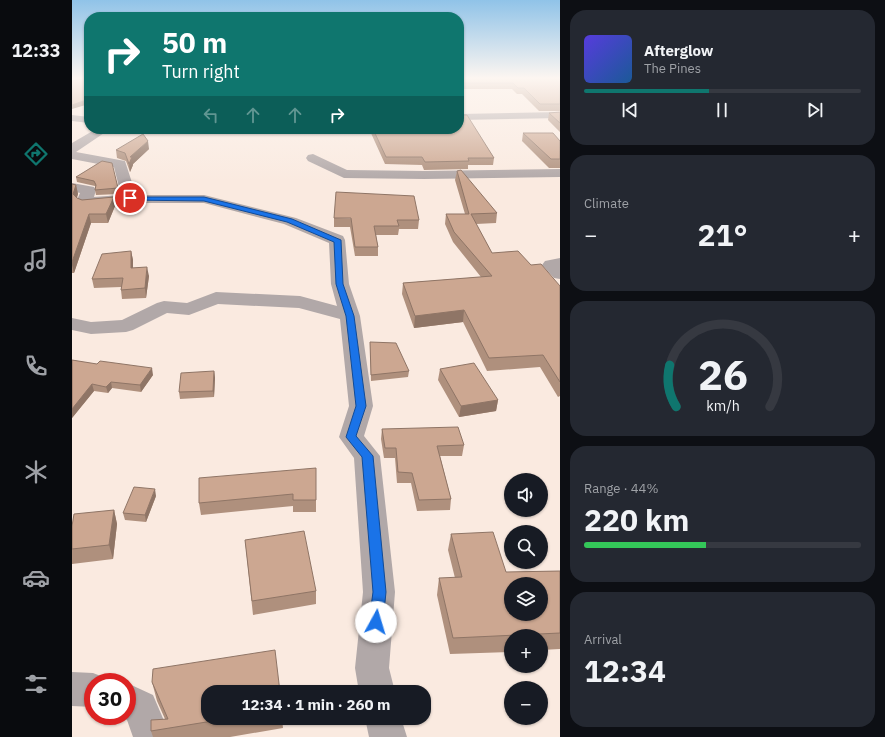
<!DOCTYPE html>
<html lang="en">
<head>
<meta charset="utf-8">
<style>
  :root { --surface:#171b24; --page:#242831; --text:#f1f3f6; --muted:#9ea1a6; --line:#363941; --accent:#0f766e }
  body { margin:0; font-family:"IBM Plex Sans",sans-serif; background:var(--page); color:var(--text); height:100vh; display:flex; flex-direction:column; font-size:15px; white-space:nowrap }
  * { box-sizing:border-box; margin:0 }
  p { font-size:13px; color:var(--muted) }
  .icon { flex:none; width:22px; height:22px; fill:none; stroke:currentColor; stroke-width:2; stroke-linecap:round; stroke-linejoin:round }
  .map { position:relative; flex:1; overflow:hidden }
  .drawer { display:flex; flex-direction:column; gap:10px; padding:10px; background:#0d0f14; width:325px }
  .drawer>* { flex:none }
  .banner { position:absolute; left:12px; top:12px; width:380px; height:122px; border-radius:16px; box-shadow:0 1px 3px #0004; background:#0f766e; color:#fff; overflow:hidden }
  .tools { position:absolute; left:432px; top:473px; display:grid; gap:8px }
  .tools a { display:grid; place-items:center; width:44px; height:44px; border-radius:50%; background:var(--surface); box-shadow:0 1px 3px #0004; font-size:20px }
  .speed { position:absolute; left:12px; top:673px; display:flex; gap:8px; font-size:20px; font-weight:700; text-align:center }
  .speed>* { display:grid; place-content:center; width:52px; height:52px; border-radius:50%; background:var(--surface); box-shadow:0 1px 3px #0004; line-height:1 }
  .speed .limit { border:6px solid #d22; background:#fff; color:#111 }
  .pin { position:absolute; display:grid; place-items:center; width:34px; height:34px; color:#fff; margin:-17px; border:2px solid #fff; border-radius:50%; box-shadow:0 1px 4px #0007 }
  .me { position:absolute; width:44px; margin:-22px; rotate:6deg; stroke-linejoin:round; filter:drop-shadow(0 0 3px #0008) }
  .turn { display:flex; align-items:center; gap:14px; height:84px; padding:0 12px; font-size:18px }
  .turn .icon { width:52px; height:52px; stroke-width:2.5 }
  .turn b { display:block; font-size:28px; line-height:34px }
  .lanes { display:flex; align-items:center; height:38px; padding:0 12px; background:#0003; justify-content:center; gap:20px; direction:ltr }
  .lanes .off { opacity:.35 }
  .big { font-size:30px; font-weight:700; line-height:1.1 }
  .drawer .tile { flex:1; display:flex; flex-direction:column; justify-content:center; gap:6px; min-width:0; padding:0 14px; border-radius:16px; background:var(--page) }
  .drawer .dial { align-items:center; gap:0 }
  .dial svg { height:104px; overflow:visible; fill:none; stroke:var(--line); stroke-width:7; stroke-linecap:round; text-anchor:middle }
  .dial text { fill:var(--text); stroke:none }
  .song { display:flex; align-items:center; gap:12px }
  .cover { width:48px; height:48px; border-radius:6px; background:linear-gradient(135deg,hsl(250 70% 55%),hsl(210 70% 35%)) }
  .played { height:4px; border-radius:2px; background:linear-gradient(90deg,var(--accent) 45%,var(--line) 45%) }
  .keys { display:flex; justify-content:space-around; direction:ltr }
  .heat { display:flex; justify-content:space-between; align-items:center; font-size:22px; direction:ltr }
  .charge { height:6px; border-radius:3px; background:linear-gradient(90deg,#34c759 44%,var(--line) 0) }
  .trip { position:absolute; left:129px; top:685px; width:230px; height:40px; border-radius:16px; background:var(--surface); box-shadow:0 1px 3px #0004; font-weight:700; line-height:40px; text-align:center }
  main { display:flex; flex:1; min-height:0 }
  .tabs { display:flex; flex-direction:column; width:72px; justify-content:space-around; align-items:center; background:#090b0e; color:var(--muted) }
  .tabs .icon { width:28px; height:28px }
  .tabs .on { color:var(--accent) }
  .tabs b { font-size:18px; color:var(--text) }
  .map>svg:first-child { display:block }
  .lines { fill:none; stroke-linecap:round; stroke-linejoin:round }
  .minor { fill:#b1a8a8; fill-rule:evenodd }
  .wall { fill:#af907d }
  .shaded-wall { fill:#8f7566 }
  .building { fill:#cca791; stroke:#8f7566; fill-rule:evenodd }
  .route { fill:#1a73e8; stroke:#114b97 }
</style>
</head>
<body>
<main>
<nav class="tabs">
<b>12:33</b>
<svg class="icon on" aria-label="directions" viewBox="0 0 24 24"><path d="M12 3l9 9-9 9-9-9zM9 14v-3h6M13 9l2 2-2 2"/></svg>
<svg class="icon" aria-label="music" viewBox="0 0 24 24"><path d="M9 18V5l10-2v13"/><circle cx="6" cy="18" r="3"/><circle cx="16" cy="16" r="3"/></svg>
<svg class="icon" aria-label="phone" viewBox="0 0 24 24"><path d="M5 4h4l2 5-3 2q2 4 5 5l2-3 5 2v4C11 20 4 13 5 4z"/></svg>
<svg class="icon" aria-label="climate" viewBox="0 0 24 24"><path d="M12 3v18M4 7l16 10M4 17L20 7"/></svg>
<svg class="icon" aria-label="car" viewBox="0 0 24 24"><path d="M5 17H2v-5l4-1 3-4h7l3 4 3 1v5h-3M9 17h6M6 11h13"/><circle cx="7" cy="17" r="2"/><circle cx="17" cy="17" r="2"/></svg>
<svg class="icon" aria-label="filters" viewBox="0 0 24 24"><path d="M4 7h16M4 17h16"/><circle cx="9" cy="7" r="2"/><circle cx="15" cy="17" r="2"/></svg>
</nav>
<div class="map">
<svg width="488" height="737" viewBox="0 0 488 737">
  <rect width="100%" height="100%" fill="#faeae0"/>
  <g class="lines">
    <path class="minor" d="M488,112V118L387,120V114Z
      M0,115L17,117V123L0,121Z
      M24,129H38L4,152L53,161L64,195H132L224,218L271,236L273,240L277,284L288,316L301,406L292,436L308,456L323,592L317,668L323,692H287L283,668L291,592L282,458L267,437L277,406L268,319L227,308L146,304L117,315L95,313L61,330L54,332L19,334L0,330V318L19,322L50,320L85,303L92,301L115,303L144,292L228,296L265,306L259,284L257,243L212,224L132,203H58L12,207L7,205L4,202L8,193L0,191V183L22,187L24,190L22,197L49,195L42,167L0,159V143Z
      M241,154L275,170L352,171L488,169V177L352,179L272,178L236,161L234,158L236,155Z
      M488,258V279L482,278L470,265L473,261Z
      M0,672L21,673L34,678L35,682H21V707L0,706Z
      M55,683L81,695L99,737H61L55,720L47,716H55Z
      M293,718H329L335,737H297Z"/>
  </g>
  <path class="wall" d="M387,79H488V111H467L450,94H445L440,89H389L387,86Z
    M488,112V132L476,120L477,113Z
    M388,115L422,158L421,165H396V169L352,170L350,165L313,164L298,131V129H387Z
    M451,133L488,141V168H477L450,141Z
    M77,149L61,164V165L58,172L54,161L45,158L44,150Z
    M30,161L46,188L47,194L24,195L23,190L24,187L23,186L5,182L4,177Z
    M385,171L425,213L424,223L404,224L420,253L459,265L488,286V396L486,397L468,367L415,371L391,322L342,328L330,294L331,283L409,277L381,242L373,224L374,214H393L383,180Z
    M0,184L4,185L6,194L5,198L10,200L42,197L43,206L36,223H19L2,273H0Z
    M262,218L347,220L346,229H327L326,235H304L306,247V256H283L278,227H262Z
    M59,251L61,260V268L77,276L74,298L50,299L49,290V287L22,288L20,279Z
    M298,342L337,371L336,377L299,381Z
    M0,360L81,375L69,392L40,388L36,393L22,391L0,418Z
    M368,369L426,400L424,411L387,417L366,380Z
    M142,371L143,378L142,397L108,399L107,392Z
    M310,429L392,445L390,456H368L379,499L378,510L345,511L339,483H325L323,458H312L309,439Z
    M244,468V512H221V506L129,515L127,503Z
    M84,496L74,522L53,520L51,513Z
    M42,510L45,524L41,559L0,564V526Z
    M379,534L434,572L488,571V649L469,650V636H439V652L378,654L365,595L367,578H383L376,550Z
    M173,540L244,591V604L181,615Z
    M80,682L136,718H210L211,728L158,737H81L79,731L93,719L85,701Z"/>
  <path class="shaded-wall" d="M17,99V104L0,109V105Z
    M76,141L77,149L61,164V165L58,172L57,164L58,157Z
    M4,185L6,194L3,202L1,194Z
    M42,197L43,206L36,223L34,214Z
    M17,214L19,223L2,273L0,265V262Z
    M59,251L61,260V277L59,268Z
    M75,267L77,276L74,298L73,288Z
    M392,310L391,322L342,328L343,316Z
    M80,368L81,375L69,392L68,385Z
    M142,371L143,378L142,397L141,391Z
    M39,382L40,388L36,393L34,387Z
    M20,384L22,391L0,418V409Z
    M426,400L424,411L387,417L389,406Z
    M83,489L84,496L74,522L73,515Z
    M42,510L45,524L41,559L37,545Z"/>
  <path class="building" d="M10,79H17V99L0,105V81Z
    M387,79H488V104H468L452,88H446L441,83H390Z
    M387,112L388,115H395L422,158H396L397,161L353,162L350,157H314L301,129H387Z
    M488,112V123L477,113Z
    M451,133H481L488,141V159H479Z
    M71,134L76,141L58,157H60L57,164L53,153L44,150Z
    M30,161L40,163L46,188L23,190L24,185L22,181L4,177Z
    M389,170L425,213L399,214L420,253L446,251L459,265L469,264L488,286V382L471,355L417,358L392,310L343,316L331,283L420,276L382,232L374,214H397L385,171Z
    M0,184L4,185L1,194L5,198L10,200L42,197L34,214H17L0,262Z
    M264,192L342,196L347,220H325L327,226H302L306,247H283L279,218H262Z
    M59,251V268L75,267L73,288L49,290L51,278L20,279L30,254Z
    M298,342L324,343L337,371L299,375Z
    M0,360L25,364L28,361L80,368L68,385L39,382L34,387L20,384L0,409Z
    M402,363L426,400L389,406L368,369Z
    M142,371L141,391L107,392L109,373Z
    M386,427L392,445L365,446L379,499L347,500L340,473L326,472L324,448H313L310,429Z
    M244,468V500H221V494L127,503V478Z
    M62,487L83,489L73,515L51,513Z
    M42,510L37,545L0,549V526L2,514Z
    M232,531L244,591L180,601L173,540Z
    M421,532L434,572L488,571V633L381,638L367,578L390,577L379,534ZM439,584H469V614H439Z
    M203,650L208,692H136V718H159L79,731V720L96,719L80,682L81,669Z"/>
  <linearGradient id="sky" x2="0" y2="1"><stop stop-color="#90c3e8"/><stop offset="0.43" stop-color="#fdf6f1"/><stop offset="1" stop-color="#fdf6f1" stop-opacity="0"/></linearGradient>
  <rect width="488" height="182" fill="url(#sky)"/>
  <path class="route" d="M56,197H132L220,219L269,240L271,284L282,316L294,406L284,436L301,456L314,592L311,622L309,627L304,628L299,627L297,622L301,592L290,457L274,437L284,406L274,316L264,284L262,242L215,222L132,201L58,200H56Z"/>
</svg>
<div class="tools">
<a><svg class="icon" aria-label="sound" viewBox="0 0 24 24"><path d="M4 9h4l5-4v14l-5-4H4zM17 9q2 3 0 6"/></svg></a>
<a><svg class="icon" aria-label="search" viewBox="0 0 24 24"><circle cx="10" cy="10" r="6"/><path d="M15 15l6 6"/></svg></a>
<a><svg class="icon" aria-label="layers" viewBox="0 0 24 24"><path d="M12 4l9 5-9 5-9-5zM3 14l9 5 9-5"/></svg></a>
<a>+</a>
<a>−</a>
</div>
<div class="speed"><div class="limit">30</div></div>
<div class="pin" style="left:58px;top:198px;background:#d93025"><svg class="icon" aria-label="arrive" viewBox="0 0 24 24"><path d="M6 21V4h12l-3 4 3 4H6"/></svg></div>
<svg class="me" style="left:304px;top:622px" viewBox="-20 -20 40 40"><circle r="19" fill="#fff"/><path d="M0-13L10 11 0 6-10 11z" fill="#1a73e8"/></svg>
<div class="trip">12:34 · 1 min · 260 m</div>
<div class="banner">
<div class="turn"><svg class="icon" aria-label="right" viewBox="0 0 24 24"><path d="M7 20v-9h11M14 6l5 5-5 5"/></svg><div><b>50 m</b>Turn right</div></div>
<div class="lanes"><svg class="icon off" aria-label="left" viewBox="0 0 24 24"><path d="M17 20v-9H6M10 6l-5 5 5 5"/></svg><svg class="icon off" aria-label="ahead" viewBox="0 0 24 24"><path d="M12 20V5M6 11l6-6 6 6"/></svg><svg class="icon off" aria-label="ahead" viewBox="0 0 24 24"><path d="M12 20V5M6 11l6-6 6 6"/></svg><svg class="icon" aria-label="right" viewBox="0 0 24 24"><path d="M7 20v-9h11M14 6l5 5-5 5"/></svg></div>
</div>
</div>
<section class="drawer">
<div class="tile">
<div class="song"><i class="cover"></i><div><b>Afterglow</b><p>The Pines</p></div></div>
<div class="played"></div>
<div class="keys"><svg class="icon" aria-label="previous" viewBox="0 0 24 24"><path d="M18 5L8 12l10 7zM5 5v14"/></svg><svg class="icon" aria-label="pause" viewBox="0 0 24 24"><path d="M8 5v14M16 5v14"/></svg><svg class="icon" aria-label="next" viewBox="0 0 24 24"><path d="M6 5l10 7-10 7zM19 5v14"/></svg></div>
</div>
<div class="tile"><p>Climate</p>
<div class="heat"><a>−</a><b class="big">21°</b><a>+</a></div>
</div>
<div class="tile dial"><svg viewBox="0 0 100 80">
<path d="M14 69A42 42 0 1 1 86 69"/>
<path d="M14 69A42 42 0 0 1 9 37" stroke="#0f766e"/>
<text x="50" y="56" font-size="32" font-weight="700">26</text>
<text x="50" y="72" font-size="11">km/h</text>
</svg></div>
<div class="tile"><p>Range · 44%</p><b class="big">220 km</b><div class="charge"></div></div>
<div class="tile"><p>Arrival</p><b class="big">12:34</b></div>
</section>
</main>
</body>
</html>
